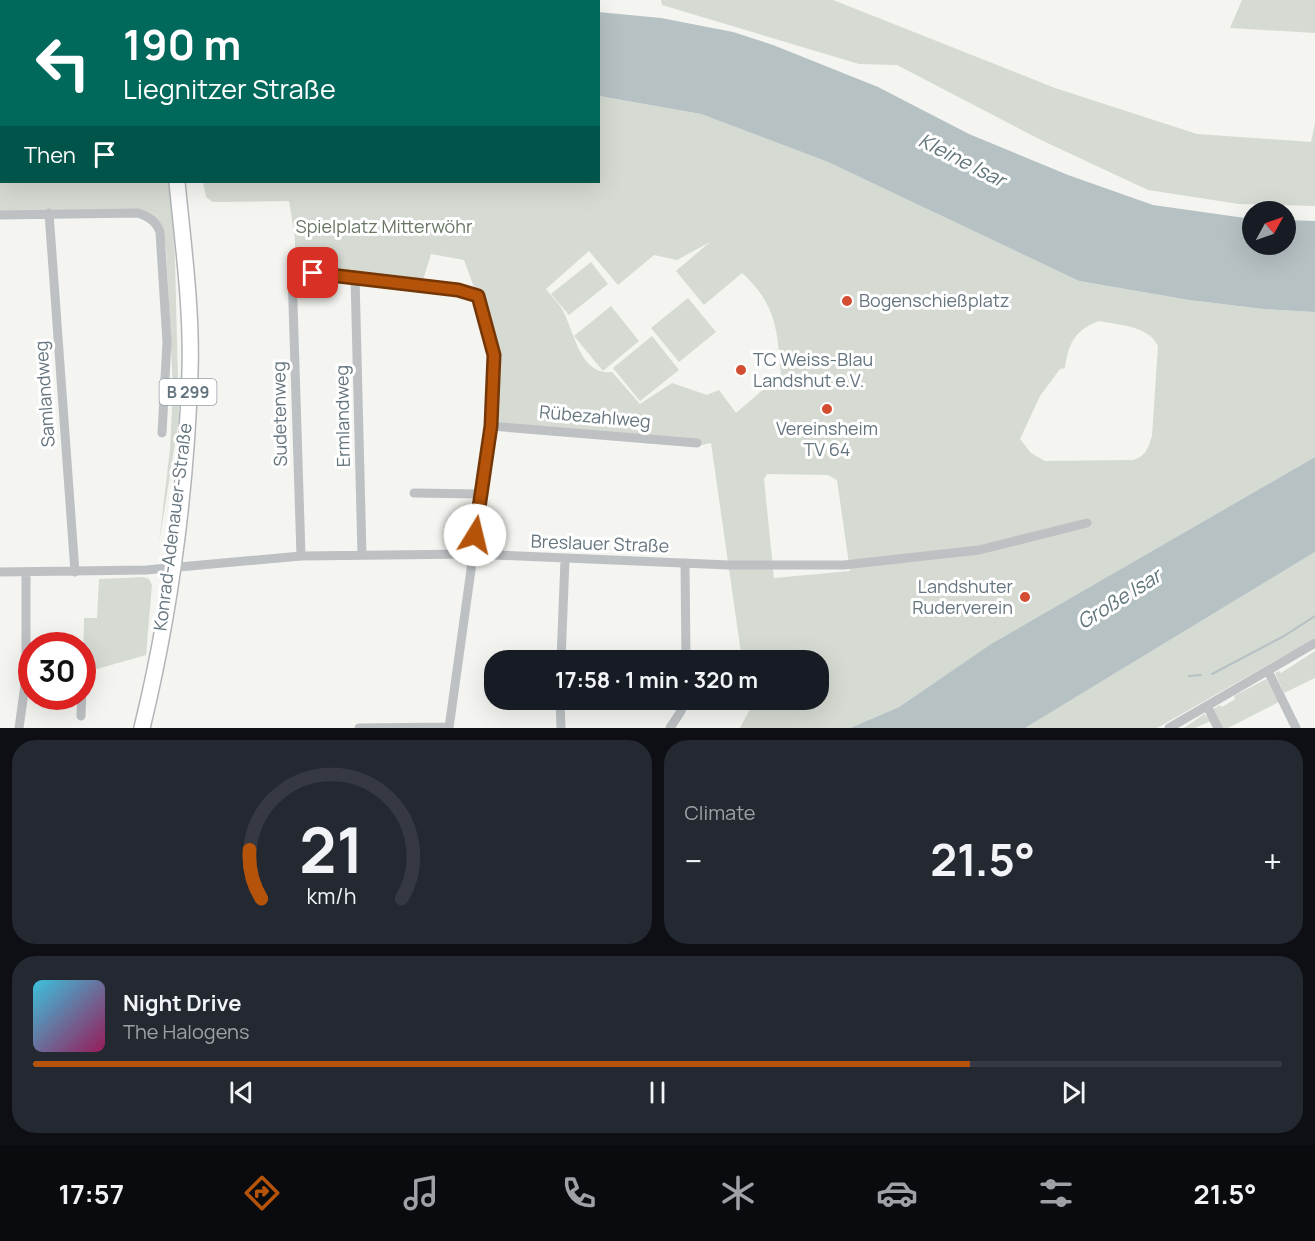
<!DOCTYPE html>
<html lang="en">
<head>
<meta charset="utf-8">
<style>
  :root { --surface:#171b24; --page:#242831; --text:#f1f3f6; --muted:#9ea1a6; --line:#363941; --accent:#b45309 }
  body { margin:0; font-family:Manrope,sans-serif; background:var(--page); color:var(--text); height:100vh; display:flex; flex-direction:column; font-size:22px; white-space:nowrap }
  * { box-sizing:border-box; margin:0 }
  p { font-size:20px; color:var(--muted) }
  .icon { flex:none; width:33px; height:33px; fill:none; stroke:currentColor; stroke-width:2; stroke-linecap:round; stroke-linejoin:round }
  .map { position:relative; height:728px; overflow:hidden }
  .drawer { display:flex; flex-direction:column; gap:12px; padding:12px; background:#0d0f14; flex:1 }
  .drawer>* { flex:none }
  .top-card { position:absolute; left:0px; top:0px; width:600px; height:183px; box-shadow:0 6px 24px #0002; background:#00695c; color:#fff; overflow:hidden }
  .needle { width:39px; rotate:50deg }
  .fabs { position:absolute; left:1242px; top:201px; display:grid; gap:12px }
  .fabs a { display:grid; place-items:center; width:54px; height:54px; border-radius:50%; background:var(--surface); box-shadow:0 6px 24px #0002; font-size:30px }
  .speed { position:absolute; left:18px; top:632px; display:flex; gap:12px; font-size:30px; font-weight:700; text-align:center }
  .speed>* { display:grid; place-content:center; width:78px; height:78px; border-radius:50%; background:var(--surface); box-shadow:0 6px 24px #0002; line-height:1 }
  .speed .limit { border:9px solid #d22; background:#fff; color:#111 }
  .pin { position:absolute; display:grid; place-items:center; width:51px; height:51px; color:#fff; margin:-26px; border-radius:12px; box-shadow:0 3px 9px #0006 }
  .me { position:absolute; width:66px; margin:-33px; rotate:9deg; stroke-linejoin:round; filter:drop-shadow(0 0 4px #0008) }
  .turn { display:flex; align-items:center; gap:21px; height:126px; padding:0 24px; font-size:27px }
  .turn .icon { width:78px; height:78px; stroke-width:2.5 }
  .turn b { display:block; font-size:42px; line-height:51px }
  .then { display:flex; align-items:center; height:57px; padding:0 24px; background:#0003; gap:12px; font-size:22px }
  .big { font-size:45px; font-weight:700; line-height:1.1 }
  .drawer .tile { flex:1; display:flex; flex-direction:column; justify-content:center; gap:9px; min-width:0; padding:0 21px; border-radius:24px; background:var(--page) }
  .drawer .dial { align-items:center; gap:0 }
  .dial svg { height:156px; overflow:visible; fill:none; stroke:var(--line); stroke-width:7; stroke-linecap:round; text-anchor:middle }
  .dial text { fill:var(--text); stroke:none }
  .song { display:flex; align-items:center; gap:18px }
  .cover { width:72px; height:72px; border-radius:9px; background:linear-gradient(135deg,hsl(190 70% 55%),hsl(330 70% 35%)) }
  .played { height:6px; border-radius:3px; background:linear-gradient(90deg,var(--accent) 75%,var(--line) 75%) }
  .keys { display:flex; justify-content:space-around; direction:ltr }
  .heat { display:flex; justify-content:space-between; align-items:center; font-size:33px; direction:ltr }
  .drawer .tiles { flex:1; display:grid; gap:12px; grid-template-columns:1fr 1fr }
  .tile:last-child { grid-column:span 2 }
  .trip { position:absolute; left:484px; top:650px; width:345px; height:60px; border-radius:24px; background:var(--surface); box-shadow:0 6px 24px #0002; font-weight:700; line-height:60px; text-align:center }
  .menu { display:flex; height:96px; justify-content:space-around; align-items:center; background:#090b0e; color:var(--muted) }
  .menu .icon { width:42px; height:42px }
  .menu .on { color:var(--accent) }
  .menu b { font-size:27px; color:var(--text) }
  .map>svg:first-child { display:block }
  .green { fill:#d5dad2; fill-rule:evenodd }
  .water { fill:#b6c1c4 }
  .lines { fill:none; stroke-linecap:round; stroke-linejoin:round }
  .stream { stroke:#b6c1c4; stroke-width:2 }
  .primary-casing { stroke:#b1b5b8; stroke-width:18 }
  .minor { stroke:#bdc1c4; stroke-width:9 }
  .primary { stroke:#fff; stroke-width:15 }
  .route-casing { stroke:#753606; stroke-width:15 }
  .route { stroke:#b45309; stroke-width:10 }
  .poi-dot { fill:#d34e31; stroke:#fff; stroke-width:2 }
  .labels { text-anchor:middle; stroke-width:6; stroke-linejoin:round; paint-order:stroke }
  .shield { fill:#fff; stroke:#939ea5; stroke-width:1.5 }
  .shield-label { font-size:16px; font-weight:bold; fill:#65757f }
  .park-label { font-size:18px; fill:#687663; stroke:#fff }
  .poi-label { font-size:18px; fill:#65757f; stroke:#fff; text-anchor:start }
  .street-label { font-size:18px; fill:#65757f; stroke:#fff }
  .water-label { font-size:20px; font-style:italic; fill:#61767c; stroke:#fff }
</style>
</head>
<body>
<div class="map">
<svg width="1315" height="728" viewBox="0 0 1315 728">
  <rect width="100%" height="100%" fill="#f4f4f0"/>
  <path class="green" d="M661,0H833L1055,88L1197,134L1311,142L1315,123V206L1239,204L1148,190L1041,140L897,65L859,64L662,5Z
    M1242,0H1315V33L1230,28Z
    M599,96L701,114L828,162L1079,281L1189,300L1263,309L1315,312V457L991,644L899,707L850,728H740L750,709L748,699H819V660H742L711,443L697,446L644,443L499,422L500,354L483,292L474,287L464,260L431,254L423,280L295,270V238L289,201L213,202L206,197L203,182H598ZM710,242L676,271L704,305L742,273C777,305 777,330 781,374L736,413L719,390L707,395L672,383L640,404L612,372C580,376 574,331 563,311C559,303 551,296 546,289L589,251L618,285L654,255L677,260ZM1099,321C1119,325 1149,326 1158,346L1152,436C1148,449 1146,456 1133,460L1045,461L1031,453L1020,439L1040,396L1060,369L1065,368C1068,344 1075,330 1099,321ZM767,474L828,475L837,480L850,571L774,578L764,479Z
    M0,180L173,182L179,419L159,543L170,449L173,388L166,247L161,232L148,216L0,214Z
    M591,262L608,284L569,315L551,294Z
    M688,298L716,332L679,362L651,328Z
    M611,306L639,341L603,371L574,336Z
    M652,336L679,370L640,401L613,368Z
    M1315,552V638L1157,728H1025Z
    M143,577L149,579L152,585L146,655L83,673L84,618H97L99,579Z
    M1315,651V678L1284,693L1275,673L1279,671L1281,673Z
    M1266,679L1281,701L1228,728H1222L1213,709L1220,705L1222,707L1235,699L1234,696Z
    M1204,714L1211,721L1195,728H1184Z"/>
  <path class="water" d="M598,12L661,18L733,32L773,45L878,87L969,134L1068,175L1153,205L1252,219V244H1286V220L1315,221V312L1263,309L1189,300L1079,281L828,162L701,114L599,96Z
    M1315,457V552L1025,728H850L899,707L991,644Z"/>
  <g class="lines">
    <path class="stream" d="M1212,674L1284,636L1315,616
      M1189,676L1201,675"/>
    <defs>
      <path id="primary" d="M145,0V2
        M142,728C170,613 186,491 190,372C192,309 183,244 177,182"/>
    </defs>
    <use href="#primary" class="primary-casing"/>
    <path class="minor" d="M268,0L269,2
      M39,2V0
      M357,2L365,0
      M0,34L2,36
      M49,213L75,572
      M0,215L138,213C149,217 156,221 160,232L167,342L162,433
      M355,277L362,555
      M491,426L697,443
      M414,493L481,494
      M301,556L292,272L473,293L478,296L494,355L491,426L449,728
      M685,563L686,660
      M0,572L146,570L301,556L472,554L729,565H844L979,550L1087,523
      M561,659L685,658
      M561,660L565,560
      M1268,671L1296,728
      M560,699L561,728
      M1207,706L1218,728
      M81,716L82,689
      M19,728L26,678V572
      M359,728L449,727
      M670,728L681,711L685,699
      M1169,728L1315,643"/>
    <use href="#primary" class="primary"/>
  </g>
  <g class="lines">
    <defs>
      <path id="route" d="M313,273L458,290L478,296L494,355L491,426L475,535"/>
    </defs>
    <use href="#route" class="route-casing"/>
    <use href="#route" class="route"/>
  </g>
  <g class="poi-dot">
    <circle cx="847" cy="301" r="6"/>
    <circle cx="741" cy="370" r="6"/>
    <circle cx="827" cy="409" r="6"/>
    <circle cx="1025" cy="597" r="6"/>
  </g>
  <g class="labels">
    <rect class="shield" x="159.5" y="379" width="57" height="26" rx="4.5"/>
    <g class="shield-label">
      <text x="188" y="398">B 299</text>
    </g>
    <g class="park-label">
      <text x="384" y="233">Spielplatz Mitterwöhr</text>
    </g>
    <g class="poi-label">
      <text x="859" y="307">Bogenschießplatz</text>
      <text x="753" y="366">TC Weiss-Blau<tspan x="753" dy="21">Landshut e.V.</tspan></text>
      <text x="827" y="435" text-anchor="middle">Vereinsheim<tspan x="827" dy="21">TV 64</tspan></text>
      <text x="1013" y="593" text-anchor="end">Landshuter<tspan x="1013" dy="21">Ruderverein</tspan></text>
    </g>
    <g class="street-label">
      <text transform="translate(45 394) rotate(-94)" y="6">Samlandweg</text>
      <text transform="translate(280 414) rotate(-91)" y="6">Sudetenweg</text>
      <text transform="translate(343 416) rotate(-91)" y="6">Ermlandweg</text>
      <text transform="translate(595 417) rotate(5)" y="6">Rübezahlweg</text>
      <text transform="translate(173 527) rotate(-83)" y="6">Konrad-Adenauer-Straße</text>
      <text transform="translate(600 544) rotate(2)" y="6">Breslauer Straße</text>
    </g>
    <g class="water-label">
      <text transform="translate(962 160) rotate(27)" y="7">Kleine Isar</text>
      <text transform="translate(1119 599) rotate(-32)" y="7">Große Isar</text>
    </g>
  </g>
</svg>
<div class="fabs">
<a><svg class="needle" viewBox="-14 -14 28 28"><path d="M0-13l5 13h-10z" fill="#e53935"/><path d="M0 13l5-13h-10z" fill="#9ea1a6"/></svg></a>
</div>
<div class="speed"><div class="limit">30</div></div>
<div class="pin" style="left:313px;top:273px;background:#d93025"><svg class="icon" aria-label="arrive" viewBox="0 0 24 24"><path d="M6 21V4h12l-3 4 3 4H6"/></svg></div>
<svg class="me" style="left:475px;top:535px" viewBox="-20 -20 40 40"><circle r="19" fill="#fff"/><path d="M0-13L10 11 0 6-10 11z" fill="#b45309"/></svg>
<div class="trip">17:58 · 1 min · 320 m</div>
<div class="top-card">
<div class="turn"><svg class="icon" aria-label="left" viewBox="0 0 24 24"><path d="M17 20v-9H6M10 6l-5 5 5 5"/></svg><div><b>190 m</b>Liegnitzer Straße</div></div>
<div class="then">Then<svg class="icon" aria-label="arrive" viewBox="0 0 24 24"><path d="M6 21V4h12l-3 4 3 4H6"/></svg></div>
</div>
</div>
<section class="drawer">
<div class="tiles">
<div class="tile dial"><svg viewBox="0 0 100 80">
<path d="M14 69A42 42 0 1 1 86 69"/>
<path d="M14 69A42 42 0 0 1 8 44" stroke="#b45309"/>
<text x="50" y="56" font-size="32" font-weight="700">21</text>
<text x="50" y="72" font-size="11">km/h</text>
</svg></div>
<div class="tile"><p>Climate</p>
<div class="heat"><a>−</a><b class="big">21.5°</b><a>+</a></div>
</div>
<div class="tile">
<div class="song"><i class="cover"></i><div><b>Night Drive</b><p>The Halogens</p></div></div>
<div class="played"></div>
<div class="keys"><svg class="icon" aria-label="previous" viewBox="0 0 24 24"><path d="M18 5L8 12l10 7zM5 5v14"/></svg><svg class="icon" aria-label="pause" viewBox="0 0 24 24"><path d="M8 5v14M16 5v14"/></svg><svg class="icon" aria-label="next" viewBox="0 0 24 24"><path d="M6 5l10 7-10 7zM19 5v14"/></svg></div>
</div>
</div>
</section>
<nav class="menu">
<b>17:57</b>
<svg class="icon on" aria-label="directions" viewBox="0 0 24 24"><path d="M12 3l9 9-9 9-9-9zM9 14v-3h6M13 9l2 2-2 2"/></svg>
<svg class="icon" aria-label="music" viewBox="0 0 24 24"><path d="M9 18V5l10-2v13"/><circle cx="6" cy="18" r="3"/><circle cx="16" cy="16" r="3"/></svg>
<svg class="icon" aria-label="phone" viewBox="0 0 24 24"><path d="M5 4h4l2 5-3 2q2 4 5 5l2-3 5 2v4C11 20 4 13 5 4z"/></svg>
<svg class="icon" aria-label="climate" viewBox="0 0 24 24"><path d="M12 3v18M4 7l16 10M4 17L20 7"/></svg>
<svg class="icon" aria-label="car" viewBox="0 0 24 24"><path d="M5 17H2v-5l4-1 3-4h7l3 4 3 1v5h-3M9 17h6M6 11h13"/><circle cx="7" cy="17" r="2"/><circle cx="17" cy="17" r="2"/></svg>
<svg class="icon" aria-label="filters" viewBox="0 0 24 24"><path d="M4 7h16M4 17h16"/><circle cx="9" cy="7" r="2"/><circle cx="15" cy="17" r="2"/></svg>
<b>21.5°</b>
</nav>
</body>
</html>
